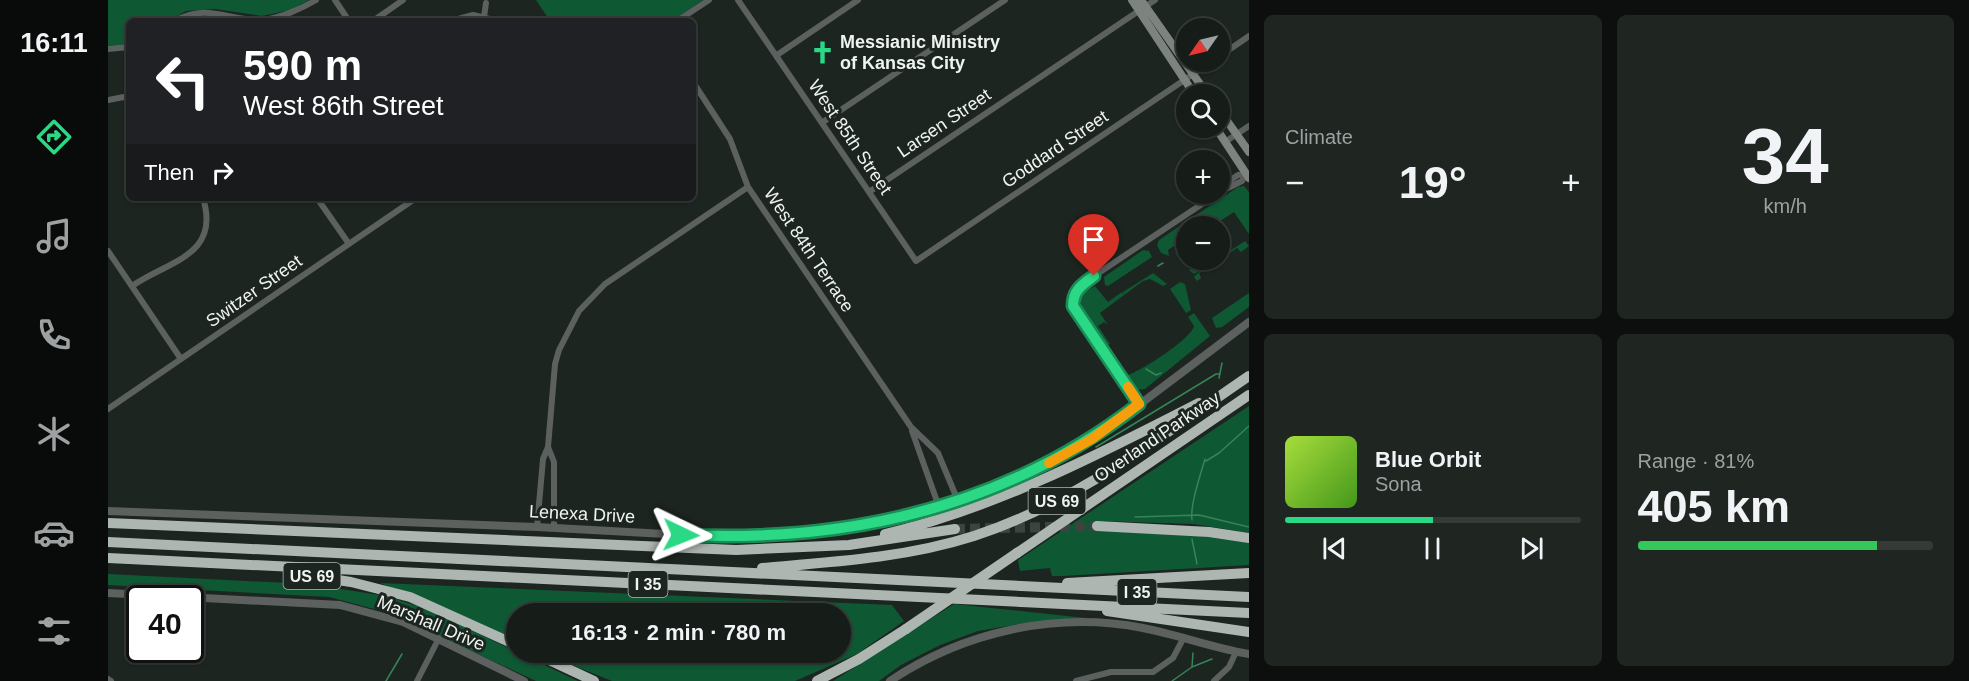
<!DOCTYPE html>
<html lang="en">
<head>
<meta charset="utf-8">
<style>
  :root { --surface:#161c18; --page:#1f2521; --text:#f1f3f6; --muted:#9ea1a2; --line:#353a37; --accent:#2ad885 }
  body { margin:0; font-family:Arial,sans-serif; background:var(--page); color:var(--text); height:100vh; display:flex; flex-direction:column; font-size:22px; white-space:nowrap }
  * { box-sizing:border-box; margin:0 }
  p { font-size:20px; color:var(--muted) }
  .icon { flex:none; width:33px; height:33px; fill:none; stroke:currentColor; stroke-width:2; stroke-linecap:round; stroke-linejoin:round }
  .map { position:relative; flex:1; overflow:hidden }
  .sheet { display:flex; flex-direction:column; gap:15px; padding:15px; background:#0c0f0d; width:720px }
  .sheet>* { flex:none }
  .hud { position:absolute; left:18px; top:18px; width:570px; height:183px; border-radius:9px; box-shadow:0 2px 4px #0004,0 0 0 2px var(--line); background:#202124; color:#fff; overflow:hidden }
  .needle { width:39px; rotate:236deg }
  .tools { position:absolute; left:1068px; top:18px; display:grid; gap:12px }
  .tools a { display:grid; place-items:center; width:54px; height:54px; border-radius:50%; background:var(--surface); box-shadow:0 2px 4px #0004,0 0 0 2px var(--line); font-size:30px }
  .speed { position:absolute; left:18px; top:585px; display:flex; gap:12px; font-size:30px; font-weight:700; text-align:center }
  .speed>* { display:grid; place-content:center; width:78px; height:78px; border-radius:50%; background:var(--surface); box-shadow:0 2px 4px #0004,0 0 0 2px var(--line); line-height:1 }
  .speed .limit { border:3px solid #111; border-radius:9px; background:#fff; color:#111 }
  .pin { position:absolute; display:grid; place-items:center; width:51px; height:51px; color:#fff; margin:-62px -26px; border-radius:50% 50% 50% 0; rotate:-45deg; box-shadow:0 0 6px #0007 }
  .pin .icon { rotate:45deg }
  .me { position:absolute; width:66px; margin:-33px; rotate:92deg; stroke-linejoin:round; filter:drop-shadow(0 0 4px #0008) }
  .turn { display:flex; align-items:center; gap:21px; height:126px; padding:0 18px; font-size:27px }
  .turn .icon { width:78px; height:78px; stroke-width:2.5 }
  .turn b { display:block; font-size:42px; line-height:51px }
  .then { display:flex; align-items:center; height:57px; padding:0 18px; background:#0003; gap:12px; font-size:22px }
  .big { font-size:45px; font-weight:800; line-height:1.1 }
  .sheet .card { flex:1; display:flex; flex-direction:column; justify-content:center; gap:9px; min-width:0; padding:0 21px; border-radius:9px; background:var(--page) }
  .sheet .dial { align-items:center; gap:0 }
  .dial b { font-size:78px; line-height:1 }
  .song { display:flex; align-items:center; gap:18px }
  .cover { width:72px; height:72px; border-radius:9px; background:linear-gradient(135deg,hsl(80 70% 55%),hsl(100 70% 35%)) }
  .played { height:6px; border-radius:3px; background:linear-gradient(90deg,var(--accent) 50%,var(--line) 50%) }
  .keys { display:flex; justify-content:space-around; direction:ltr }
  .heat { display:flex; justify-content:space-between; align-items:center; font-size:33px; direction:ltr }
  .charge { height:9px; border-radius:4px; background:linear-gradient(90deg,#34c759 81%,var(--line) 0) }
  .sheet .tiles { flex:1; display:grid; gap:15px; grid-template-columns:repeat(2,1fr) }
  .trip { position:absolute; left:398px; top:603px; width:345px; height:60px; border-radius:30px; background:var(--surface); box-shadow:0 2px 4px #0004,0 0 0 2px var(--line); font-weight:800; line-height:60px; text-align:center }
  main { display:flex; flex:1; min-height:0 }
  .tab-bar { display:flex; flex-direction:column; width:108px; justify-content:space-around; align-items:center; background:#090b0a; color:var(--muted) }
  .tab-bar .icon { width:42px; height:42px }
  .tab-bar .selected { color:var(--accent) }
  .tab-bar b { font-size:27px; color:var(--text) }
  .map>svg:first-child { display:block }
  .green { fill:#0e5834 }
  .lines { fill:none; stroke-linecap:round; stroke-linejoin:round }
  .stream { stroke:#358558; stroke-width:1.5 }
  .motorway-tunnel { stroke:#3c443f; stroke-width:10; stroke-dasharray:10 5; stroke-linecap:butt }
  .minor { stroke:#5c605e; stroke-width:6 }
  .tertiary { stroke:#5c605e; stroke-width:8 }
  .secondary { stroke:#7d837f; stroke-width:8 }
  .motorway { stroke:#adb6b0; stroke-width:10 }
  .motorway-bridge { stroke:#adb6b0; stroke-width:10 }
  .route-casing { stroke:#1b8c56; stroke-width:15 }
  .route { stroke:#2ad885; stroke-width:10 }
  .slow { stroke:#f59e0b; stroke-width:10 }
  .labels { text-anchor:middle; stroke-width:6; stroke-linejoin:round; paint-order:stroke }
  .shield { fill:#1d2520; stroke:#b0b6b2; stroke-width:1.5 }
  .shield-label { font-size:16px; font-weight:bold; fill:#eff4f1 }
  .poi-label { font-size:18px; font-weight:bold; fill:#eff4f1; stroke:#1d2520; text-anchor:start }
  .street-label { font-size:18px; fill:#eff4f1; stroke:#1d2520 }
</style>
</head>
<body>
<main>
<nav class="tab-bar">
<b>16:11</b>
<svg class="icon selected" aria-label="directions" viewBox="0 0 24 24"><path d="M12 3l9 9-9 9-9-9zM9 14v-3h6M13 9l2 2-2 2"/></svg>
<svg class="icon" aria-label="music" viewBox="0 0 24 24"><path d="M9 18V5l10-2v13"/><circle cx="6" cy="18" r="3"/><circle cx="16" cy="16" r="3"/></svg>
<svg class="icon" aria-label="phone" viewBox="0 0 24 24"><path d="M5 4h4l2 5-3 2q2 4 5 5l2-3 5 2v4C11 20 4 13 5 4z"/></svg>
<svg class="icon" aria-label="climate" viewBox="0 0 24 24"><path d="M12 3v18M4 7l16 10M4 17L20 7"/></svg>
<svg class="icon" aria-label="car" viewBox="0 0 24 24"><path d="M5 17H2v-5l4-1 3-4h7l3 4 3 1v5h-3M9 17h6M6 11h13"/><circle cx="7" cy="17" r="2"/><circle cx="17" cy="17" r="2"/></svg>
<svg class="icon" aria-label="filters" viewBox="0 0 24 24"><path d="M4 7h16M4 17h16"/><circle cx="9" cy="7" r="2"/><circle cx="15" cy="17" r="2"/></svg>
</nav>
<div class="map">
<svg width="1141" height="681" viewBox="0 0 1141 681">
  <rect width="100%" height="100%" fill="#1d2520"/>
  <path class="green" d="M0,0H201L182,10L154,16L107,9L78,11L61,21H21V44L0,46Z
    M428,0H595L564,21H442Z
    M1136,186L1141,192V234L1126,212L1112,221L1109,217L1095,226H1078V238L1060,250L1061,256L1053,253L1049,245L1051,240L1130,187Z
    M1137,241L1141,246L1133,252L1129,248L1091,273L1093,278L1089,281L1086,277L1093,270L1086,274L1081,270L1085,267L1089,270L1104,260H1109L1096,268Z
    M1035,250L1041,251L1044,257L1000,286L997,285L996,277Z
    M1045,273L1059,284L1055,286L1042,279L1035,281L992,313L1000,325L996,322L990,326L1002,344L999,346L972,306L973,294L987,286L1000,302L1014,292L1016,295L1015,292Z
    M1072,282L1077,284L1083,310L1078,313L1062,289Z
    M1141,293V307L1114,327L1108,328L1104,318Z
    M1086,313L1102,336L1037,389L1029,390L1020,375C1035,370 1084,338 1086,326L1080,317Z
    M1141,406V533L1086,524L989,521L1141,543V565L955,576H944L942,568L912,571L910,560Z
    M0,574L200,584L278,596L316,608L470,681H428L281,613L221,597L0,585Z
    M272,583L784,605L796,621L749,654L687,681H504L434,653L732,652V614H408V641Z
    M846,604L978,618V620L924,622L870,631L832,645L793,665L771,681H725Z"/>
  <g class="lines">
    <path class="stream" d="M1050,266L1055,263
      M1038,369L1048,375L1053,373
      M1111,378L1114,363
      M988,447L1108,374H1112
      M1098,461L1111,453L1141,426
      M1027,517L1091,515L1141,527
      M1084,520C1082,505 1092,476 1097,459
      M1084,539L1089,564
      M1084,667L1085,653
      M278,681L294,654
      M1064,681L1084,667L1104,659"/>
    <path class="motorway-tunnel" d="M847,529L989,526"/>
    <path class="minor" d="M227,0L241,21
      M630,0L808,261L1103,62
      M376,17L378,3
      M67,21C101,2 121,22 155,20C172,18 193,9 208,0
      M265,21L295,0
      M343,21L365,15L390,21
      M569,21L601,0
      M0,49L21,47
      M669,55L750,0
      M1112,56L1141,36
      M585,82L622,139L640,187L803,427L830,453L850,501
      M0,100L21,96
      M715,122L897,0
      M1117,142L1141,126
      M1116,189L1118,183L1130,175L1138,174
      M761,192L1047,0
      M1112,192L1134,181L1138,174
      M209,198L241,244
      M0,251L73,359
      M24,286C60,261 113,256 95,198
      M1031,404L968,311L966,294L986,276L1109,194
      M0,409L308,198
      M804,431L831,507
      M440,447L446,462V528
      M429,527L435,459L440,447L447,364L451,350L471,311L497,284L640,187
      M0,679L3,681
      M309,681L330,640
      M968,681L1003,672H1045L1065,658L1075,639
      M1106,681L1121,667L1128,652"/>
    <path class="tertiary" d="M0,511L429,527L594,536L684,534L778,522L894,486L952,457L1007,423L1141,322
      M0,593L232,605L295,622L416,681
      M782,681C855,632 947,611 1035,628C1071,635 1105,648 1141,654"/>
    <path class="secondary" d="M1024,0L1086,94
      M1033,0L1099,94
      M1112,111L1141,152
      M1108,128L1141,178"/>
    <path class="motorway" d="M0,523L628,550L741,545L847,529
      M989,526L1101,532L1141,538
      M777,534C887,508 990,455 1091,403
      M0,542L1141,597
      M909,553L1141,395
      M0,558L1141,613
      M654,568C725,562 797,558 866,536C968,503 1053,436 1141,376
      M184,573L243,582L302,597L408,645
      M959,583L1141,573
      M999,611L1141,632
      M424,652L486,681
      M709,681L751,659L798,629"/>
    <path class="motorway-bridge" d="M798,629L909,553"/>
  </g>
  <g class="lines">
    <defs>
      <path id="route" d="M573,535C740,543 897,508 1031,404L965,306C965,290 974,285 986,276"/>
    </defs>
    <use href="#route" class="route-casing"/>
    <use href="#route" class="route"/>
    <path class="slow" d="M941,463L984,439L1031,404L1020,387"/>
  </g>
  <defs>
    <symbol id="church-bare" viewBox="-9 -9 18 18"><path d="M-1.2-6h2.4v3.5h3.3v2.4h-3.3V6h-2.4V-.1h-3.3v-2.4h3.3Z" fill="#2ad885" stroke="#1d2520" stroke-width="2.5" paint-order="stroke"/></symbol>
  </defs>
  <g fill-rule="evenodd">
    <use href="#church-bare" x="698" y="36" width="33" height="33"/>
  </g>
  <g class="labels">
    <g class="shield">
      <rect x="920.5" y="488" width="57" height="26" rx="4.5"/>
      <rect x="175.5" y="563" width="57" height="26" rx="4.5"/>
      <rect x="520.5" y="571" width="39" height="26" rx="4.5"/>
      <rect x="1009.5" y="579" width="39" height="26" rx="4.5"/>
    </g>
    <g class="shield-label">
      <text x="949" y="507">US 69</text>
      <text x="204" y="582">US 69</text>
      <text x="540" y="590">I 35</text>
      <text x="1029" y="598">I 35</text>
    </g>
    <g class="poi-label">
      <text x="732" y="48">Messianic Ministry<tspan x="732" dy="21">of Kansas City</tspan></text>
    </g>
    <g class="street-label">
      <text transform="translate(836 123) rotate(-34)" y="6">Larsen Street</text>
      <text transform="translate(742 137) rotate(56)" y="6">West 85th Street</text>
      <text transform="translate(947 149) rotate(-34)" y="6">Goddard Street</text>
      <text transform="translate(701 250) rotate(56)" y="6">West 84th Terrace</text>
      <text transform="translate(146 291) rotate(-35)" y="6">Switzer Street</text>
      <text transform="translate(1049 437) rotate(-34)" y="6">Overland Parkway</text>
      <text transform="translate(474 514) rotate(3)" y="6">Lenexa Drive</text>
      <text transform="translate(323 623) rotate(23)" y="6">Marshall Drive</text>
    </g>
  </g>
</svg>
<div class="tools">
<a><svg class="needle" viewBox="-14 -14 28 28"><path d="M0-13l5 13h-10z" fill="#e53935"/><path d="M0 13l5-13h-10z" fill="#9ea1a2"/></svg></a>
<a><svg class="icon" aria-label="search" viewBox="0 0 24 24"><circle cx="10" cy="10" r="6"/><path d="M15 15l6 6"/></svg></a>
<a>+</a>
<a>−</a>
</div>
<div class="speed"><div class="limit">40</div></div>
<div class="pin" style="left:986px;top:276px;background:#d93025"><svg class="icon" aria-label="arrive" viewBox="0 0 24 24"><path d="M6 21V4h12l-3 4 3 4H6"/></svg></div>
<svg class="me" style="left:573px;top:535px" viewBox="-20 -20 40 40"><path d="M0-17L14 15 0 8-14 15z" fill="#2ad885" stroke="#fff" stroke-width="4"/></svg>
<div class="trip">16:13 · 2 min · 780 m</div>
<div class="hud">
<div class="turn"><svg class="icon" aria-label="left" viewBox="0 0 24 24"><path d="M17 20v-9H6M10 6l-5 5 5 5"/></svg><div><b>590 m</b>West 86th Street</div></div>
<div class="then">Then<svg class="icon" aria-label="right" viewBox="0 0 24 24"><path d="M7 20v-9h11M14 6l5 5-5 5"/></svg></div>
</div>
</div>
<section class="sheet">
<div class="tiles">
<div class="card"><p>Climate</p>
<div class="heat"><a>−</a><b class="big">19°</b><a>+</a></div>
</div>
<div class="card dial"><b>34</b><p>km/h</p></div>
<div class="card">
<div class="song"><i class="cover"></i><div><b>Blue Orbit</b><p>Sona</p></div></div>
<div class="played"></div>
<div class="keys"><svg class="icon" aria-label="previous" viewBox="0 0 24 24"><path d="M18 5L8 12l10 7zM5 5v14"/></svg><svg class="icon" aria-label="pause" viewBox="0 0 24 24"><path d="M8 5v14M16 5v14"/></svg><svg class="icon" aria-label="next" viewBox="0 0 24 24"><path d="M6 5l10 7-10 7zM19 5v14"/></svg></div>
</div>
<div class="card"><p>Range · 81%</p><b class="big">405 km</b><div class="charge"></div></div>
</div>
</section>
</main>
</body>
</html>
